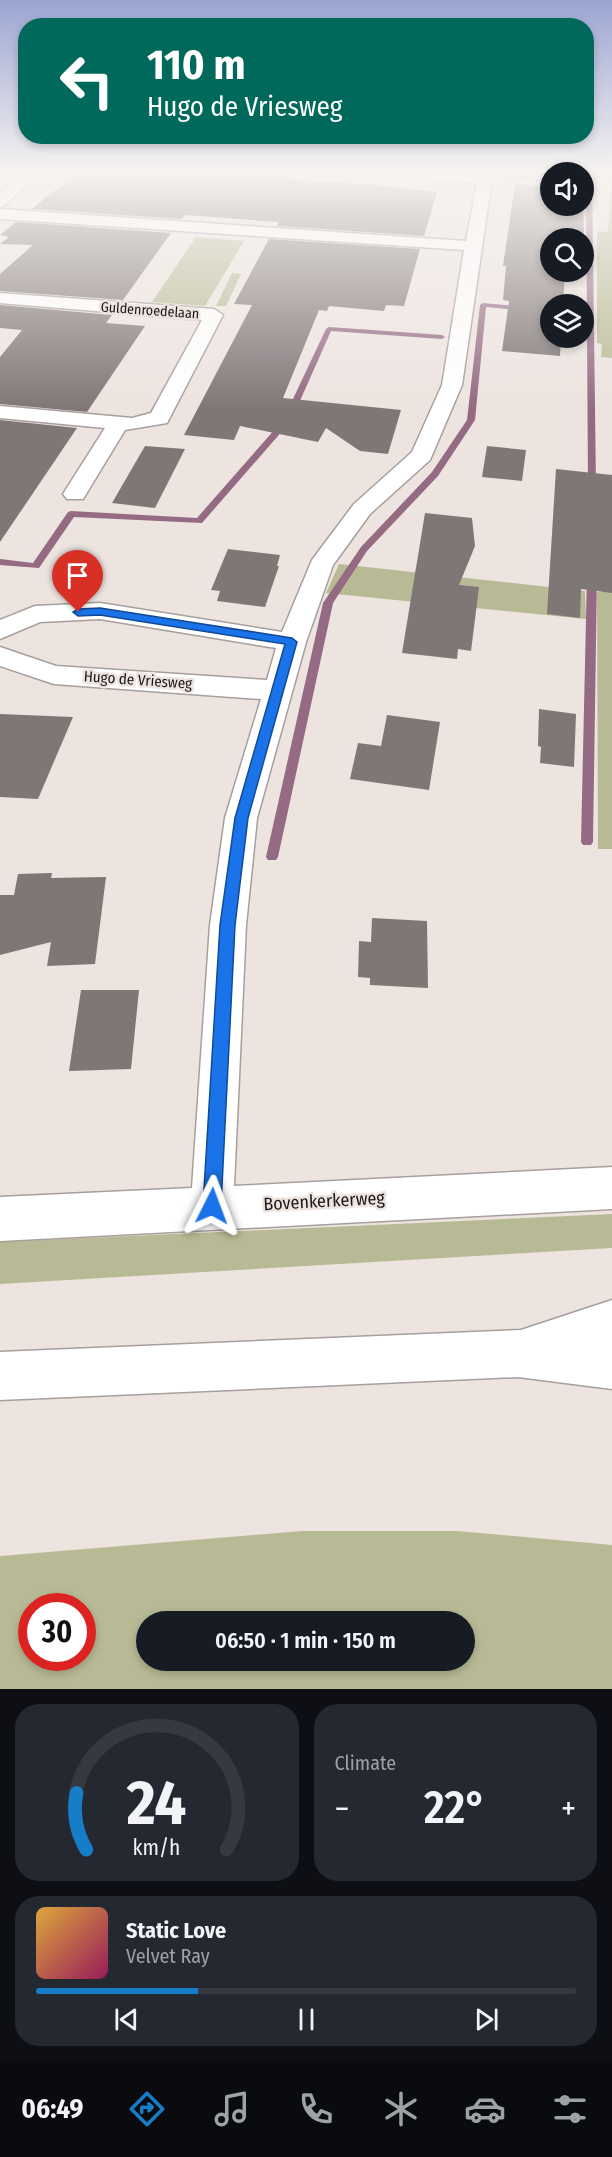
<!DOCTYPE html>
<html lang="en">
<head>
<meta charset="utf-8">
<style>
  :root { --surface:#171b24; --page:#242831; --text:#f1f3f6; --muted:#9ea1a6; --line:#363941; --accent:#167dc8 }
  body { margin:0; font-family:"Fira Sans Condensed",sans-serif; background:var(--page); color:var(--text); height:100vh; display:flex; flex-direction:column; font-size:22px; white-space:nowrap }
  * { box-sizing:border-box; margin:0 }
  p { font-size:20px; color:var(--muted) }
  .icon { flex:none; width:33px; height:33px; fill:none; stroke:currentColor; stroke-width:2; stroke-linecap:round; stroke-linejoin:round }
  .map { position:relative; height:1689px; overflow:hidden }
  .sheet { display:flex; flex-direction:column; gap:15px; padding:15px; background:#0d0f14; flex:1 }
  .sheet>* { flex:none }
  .top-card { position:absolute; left:18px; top:18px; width:576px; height:126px; border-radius:24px; box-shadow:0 3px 9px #0003; background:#00695c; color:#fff; overflow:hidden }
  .buttons { position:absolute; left:540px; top:162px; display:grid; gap:12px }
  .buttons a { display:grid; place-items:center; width:54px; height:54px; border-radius:50%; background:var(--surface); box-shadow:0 3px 9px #0003; font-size:30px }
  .speed { position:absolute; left:18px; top:1593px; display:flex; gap:12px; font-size:30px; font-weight:700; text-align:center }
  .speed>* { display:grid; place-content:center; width:78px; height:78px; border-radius:50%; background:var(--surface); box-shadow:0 3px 9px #0003; line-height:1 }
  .speed .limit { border:9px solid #d22; background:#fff; color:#111 }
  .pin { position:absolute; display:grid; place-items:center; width:51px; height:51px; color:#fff; margin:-62px -26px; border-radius:50% 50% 50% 0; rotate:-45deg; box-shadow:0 0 6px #0007 }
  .pin .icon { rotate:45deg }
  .me { position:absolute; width:66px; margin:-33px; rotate:3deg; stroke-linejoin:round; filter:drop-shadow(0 0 4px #0008) }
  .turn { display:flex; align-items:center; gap:21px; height:126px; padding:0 30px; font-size:27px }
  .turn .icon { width:78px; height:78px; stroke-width:2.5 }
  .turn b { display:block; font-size:42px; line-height:51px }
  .big { font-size:45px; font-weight:600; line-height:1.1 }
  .sheet .widget { flex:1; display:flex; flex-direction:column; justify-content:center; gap:9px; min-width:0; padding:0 21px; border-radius:24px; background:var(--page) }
  .sheet .dial { align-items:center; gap:0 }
  .dial svg { height:156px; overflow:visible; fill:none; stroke:var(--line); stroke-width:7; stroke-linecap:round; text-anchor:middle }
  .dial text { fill:var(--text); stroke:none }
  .song { display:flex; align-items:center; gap:18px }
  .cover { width:72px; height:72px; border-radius:9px; background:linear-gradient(135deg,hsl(40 70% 55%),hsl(330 70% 35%)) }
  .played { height:6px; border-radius:3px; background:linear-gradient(90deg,var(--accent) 30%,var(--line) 30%) }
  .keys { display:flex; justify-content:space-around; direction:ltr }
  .heat { display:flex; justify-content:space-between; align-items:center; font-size:33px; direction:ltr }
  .sheet .tiles { flex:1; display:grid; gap:15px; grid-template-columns:1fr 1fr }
  .widget:last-child { grid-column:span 2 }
  .trip { position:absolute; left:136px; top:1611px; width:339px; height:60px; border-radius:30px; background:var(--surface); box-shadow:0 3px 9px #0003; font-weight:600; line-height:60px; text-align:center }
  .tab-bar { display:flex; height:96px; justify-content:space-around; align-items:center; background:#090b0e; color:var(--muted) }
  .tab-bar .icon { width:42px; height:42px }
  .tab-bar .current { color:var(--accent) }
  .tab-bar b { font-size:27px; color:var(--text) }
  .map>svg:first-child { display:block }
  .green { fill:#b7ba94; fill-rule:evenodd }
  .water { fill:#c88eb0; stroke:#946b82; stroke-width:1.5 }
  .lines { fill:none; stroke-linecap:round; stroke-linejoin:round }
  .stream { fill:#946b82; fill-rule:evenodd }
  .building { fill:#7f7676 }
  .street-casing { stroke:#a79f9c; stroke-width:3 }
  .secondary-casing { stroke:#a79f9c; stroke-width:3 }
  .street { fill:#fff; fill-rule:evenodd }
  .secondary { fill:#fff; fill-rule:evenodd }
  .route { fill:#1a73e8; stroke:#114b97; stroke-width:1.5 }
  .labels { text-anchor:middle; stroke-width:5; stroke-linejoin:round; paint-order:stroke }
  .far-street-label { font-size:14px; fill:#1c1918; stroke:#ede4e0 }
  .street-label { font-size:15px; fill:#1c1918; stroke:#ede4e0 }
  .near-street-label { font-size:18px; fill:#1c1918; stroke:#ede4e0 }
</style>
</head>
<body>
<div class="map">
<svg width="612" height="1689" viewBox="0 0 612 1689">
  <rect width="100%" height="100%" fill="#ede4e0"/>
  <path class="green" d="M612,172V358L601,357L602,344L597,343V231L608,232Z
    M196,237L244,241L205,306L152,302Z
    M232,273L241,274L226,306H216Z
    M339,564L585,591L586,619L326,593Z
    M612,591V849H598L597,592Z
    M612,1214V1248L0,1284V1242Z
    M302,1531H457L612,1545V1689H0V1556ZM32,1606H82V1658H32ZM147,1622H465V1660H147Z"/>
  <path class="water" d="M489,172H607L590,183L584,182V172H550V180L505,177Z"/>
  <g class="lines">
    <path class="stream" d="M586,172H592L596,487L592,490L588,487Z
      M483,303L550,309V313L486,307L475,420L438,476L367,551L333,603L278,857L276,860H268L266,857L323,603L361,547L432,472L467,420L480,305Z
      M329,327L442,335L445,337L442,339L331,331L291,421L202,523L74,517L39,568L0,565V559L33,563L68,512L71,511L197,518L283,420L326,329Z
      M592,571L597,574L593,842L591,845H583L581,842L587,574Z"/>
  </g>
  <path class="building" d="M88,172H181L374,185L437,192L424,236L277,226L279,222L185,215L181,219L32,209L51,193Z
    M515,184L550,186V206H583L585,260L584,238H550V272H565L563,304H550V338H561L560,356L502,351L509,301L503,300L506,266H503Z
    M16,222L171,233L123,300L0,291V274L33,245L0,244L9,237L0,235Z
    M269,239L420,249L404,306L386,305L384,311L329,306L327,311L319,310L283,398L401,410L388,454L360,451L326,428L318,442L240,426L234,440L184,435L252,305L234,304Z
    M0,305L112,315L106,323L145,326L87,412L0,404V357L22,330L0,328Z
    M0,420L77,428L0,542Z
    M145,446L185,449L155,508L112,503Z
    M487,446L526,450L522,481L482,477Z
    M556,469L612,475V593L581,589L580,618L547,614Z
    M425,513L472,518L475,546L459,585L479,587L471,651L458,649L457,659L402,653Z
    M228,549L280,555L277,566H279L265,607L217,601L220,591L211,590Z
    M539,709L576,714L574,767L540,763L541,747L538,746Z
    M0,714L73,717L38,799L0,797Z
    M387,715L440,722L429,790L350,779L358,743L381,746Z
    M52,873L51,878L106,877L95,964L47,966L51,942L0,955V895H14L18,874Z
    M372,918L427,921L428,988L370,985V978L358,977L359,941L371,942Z
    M81,990H139L131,1069L69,1071Z"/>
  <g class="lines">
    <defs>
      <path id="street" d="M24,172H40L5,205L0,207V194Z
        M359,172C379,172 483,169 492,179L462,385L430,460L370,514L333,565L306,642L257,818L246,925L234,1186L612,1167V1209L0,1241V1197L192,1188L210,925L225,818L261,699L54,684L0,666V647L56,666L267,680L276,648L100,619L40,622L0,639V620L35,606L100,603L282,632L312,560L354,504L412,452L442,385L464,250L0,219V209L466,241L477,183L366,176Z
        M0,293L214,309L223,315L167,423L125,430L83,499H67L63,494L105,428L0,418V406L132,418L151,413L202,320L0,303Z"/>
      <path id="secondary" d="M612,1300V1389L518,1377L0,1400V1352L521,1330Z"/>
    </defs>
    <use href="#street" class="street-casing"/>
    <use href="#secondary" class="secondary-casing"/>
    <use href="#street" class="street"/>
    <use href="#secondary" class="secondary"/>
  </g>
  <linearGradient id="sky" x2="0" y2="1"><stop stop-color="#9ba5d2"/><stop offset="0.42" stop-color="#f7f3f1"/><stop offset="1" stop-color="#f7f3f1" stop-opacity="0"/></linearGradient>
  <rect width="612" height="409" fill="url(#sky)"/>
  <path class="route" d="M100,608L292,638L297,642L248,818L235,925L221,1206L218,1212L212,1215L206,1212L203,1206L220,925L235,818L285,644L100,615L78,616L73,612L78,609Z"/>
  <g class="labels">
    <g class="far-street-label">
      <text transform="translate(150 310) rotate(4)" y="5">Guldenroedelaan</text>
    </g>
    <g class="street-label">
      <text transform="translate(138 680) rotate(4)" y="5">Hugo de Vriesweg</text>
    </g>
    <g class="near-street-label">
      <text transform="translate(324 1201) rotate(-3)" y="6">Bovenkerkerweg</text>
    </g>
  </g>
</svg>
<div class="buttons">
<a><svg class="icon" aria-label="sound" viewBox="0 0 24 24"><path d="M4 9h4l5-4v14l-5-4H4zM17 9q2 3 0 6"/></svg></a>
<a><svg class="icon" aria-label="search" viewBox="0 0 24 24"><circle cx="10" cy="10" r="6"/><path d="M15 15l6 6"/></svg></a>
<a><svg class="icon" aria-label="layers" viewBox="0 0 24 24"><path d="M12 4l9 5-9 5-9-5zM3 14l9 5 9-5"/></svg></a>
</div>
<div class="speed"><div class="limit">30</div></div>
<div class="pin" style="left:78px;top:612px;background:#d93025"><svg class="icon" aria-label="arrive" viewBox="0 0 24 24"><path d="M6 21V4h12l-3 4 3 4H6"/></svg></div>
<svg class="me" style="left:212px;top:1206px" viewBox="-20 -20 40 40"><path d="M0-17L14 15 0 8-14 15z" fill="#1a73e8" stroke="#fff" stroke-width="4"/></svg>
<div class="trip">06:50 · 1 min · 150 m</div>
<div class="top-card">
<div class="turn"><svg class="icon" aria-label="left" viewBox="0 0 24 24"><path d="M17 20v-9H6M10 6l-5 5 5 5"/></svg><div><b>110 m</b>Hugo de Vriesweg</div></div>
</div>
</div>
<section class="sheet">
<div class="tiles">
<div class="widget dial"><svg viewBox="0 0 100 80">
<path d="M14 69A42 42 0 1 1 86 69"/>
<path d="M14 69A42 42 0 0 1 9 40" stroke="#167dc8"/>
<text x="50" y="56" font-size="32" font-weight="700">24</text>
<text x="50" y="72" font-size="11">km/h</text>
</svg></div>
<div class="widget"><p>Climate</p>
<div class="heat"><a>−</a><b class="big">22°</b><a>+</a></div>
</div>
<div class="widget">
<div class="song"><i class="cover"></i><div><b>Static Love</b><p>Velvet Ray</p></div></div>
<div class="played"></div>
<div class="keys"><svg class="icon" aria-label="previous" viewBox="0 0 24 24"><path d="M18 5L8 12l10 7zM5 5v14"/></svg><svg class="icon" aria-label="pause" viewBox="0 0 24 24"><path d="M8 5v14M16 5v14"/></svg><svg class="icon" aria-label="next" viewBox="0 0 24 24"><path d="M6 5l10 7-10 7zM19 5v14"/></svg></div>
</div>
</div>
</section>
<nav class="tab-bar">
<b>06:49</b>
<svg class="icon current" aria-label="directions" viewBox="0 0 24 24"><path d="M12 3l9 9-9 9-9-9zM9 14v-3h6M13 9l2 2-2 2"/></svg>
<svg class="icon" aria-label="music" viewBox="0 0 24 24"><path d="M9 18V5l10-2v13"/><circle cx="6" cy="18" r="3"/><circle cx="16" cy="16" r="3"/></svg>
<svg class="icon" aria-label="phone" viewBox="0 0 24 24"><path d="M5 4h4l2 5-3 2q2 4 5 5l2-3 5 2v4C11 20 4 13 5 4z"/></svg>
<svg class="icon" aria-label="climate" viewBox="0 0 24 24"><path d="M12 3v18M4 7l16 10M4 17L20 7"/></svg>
<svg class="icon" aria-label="car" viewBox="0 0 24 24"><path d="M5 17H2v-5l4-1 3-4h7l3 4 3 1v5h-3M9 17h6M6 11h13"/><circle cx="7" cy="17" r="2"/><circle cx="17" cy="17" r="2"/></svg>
<svg class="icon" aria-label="filters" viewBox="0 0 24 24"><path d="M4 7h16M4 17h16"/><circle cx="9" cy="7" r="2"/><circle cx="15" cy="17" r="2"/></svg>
</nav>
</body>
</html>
